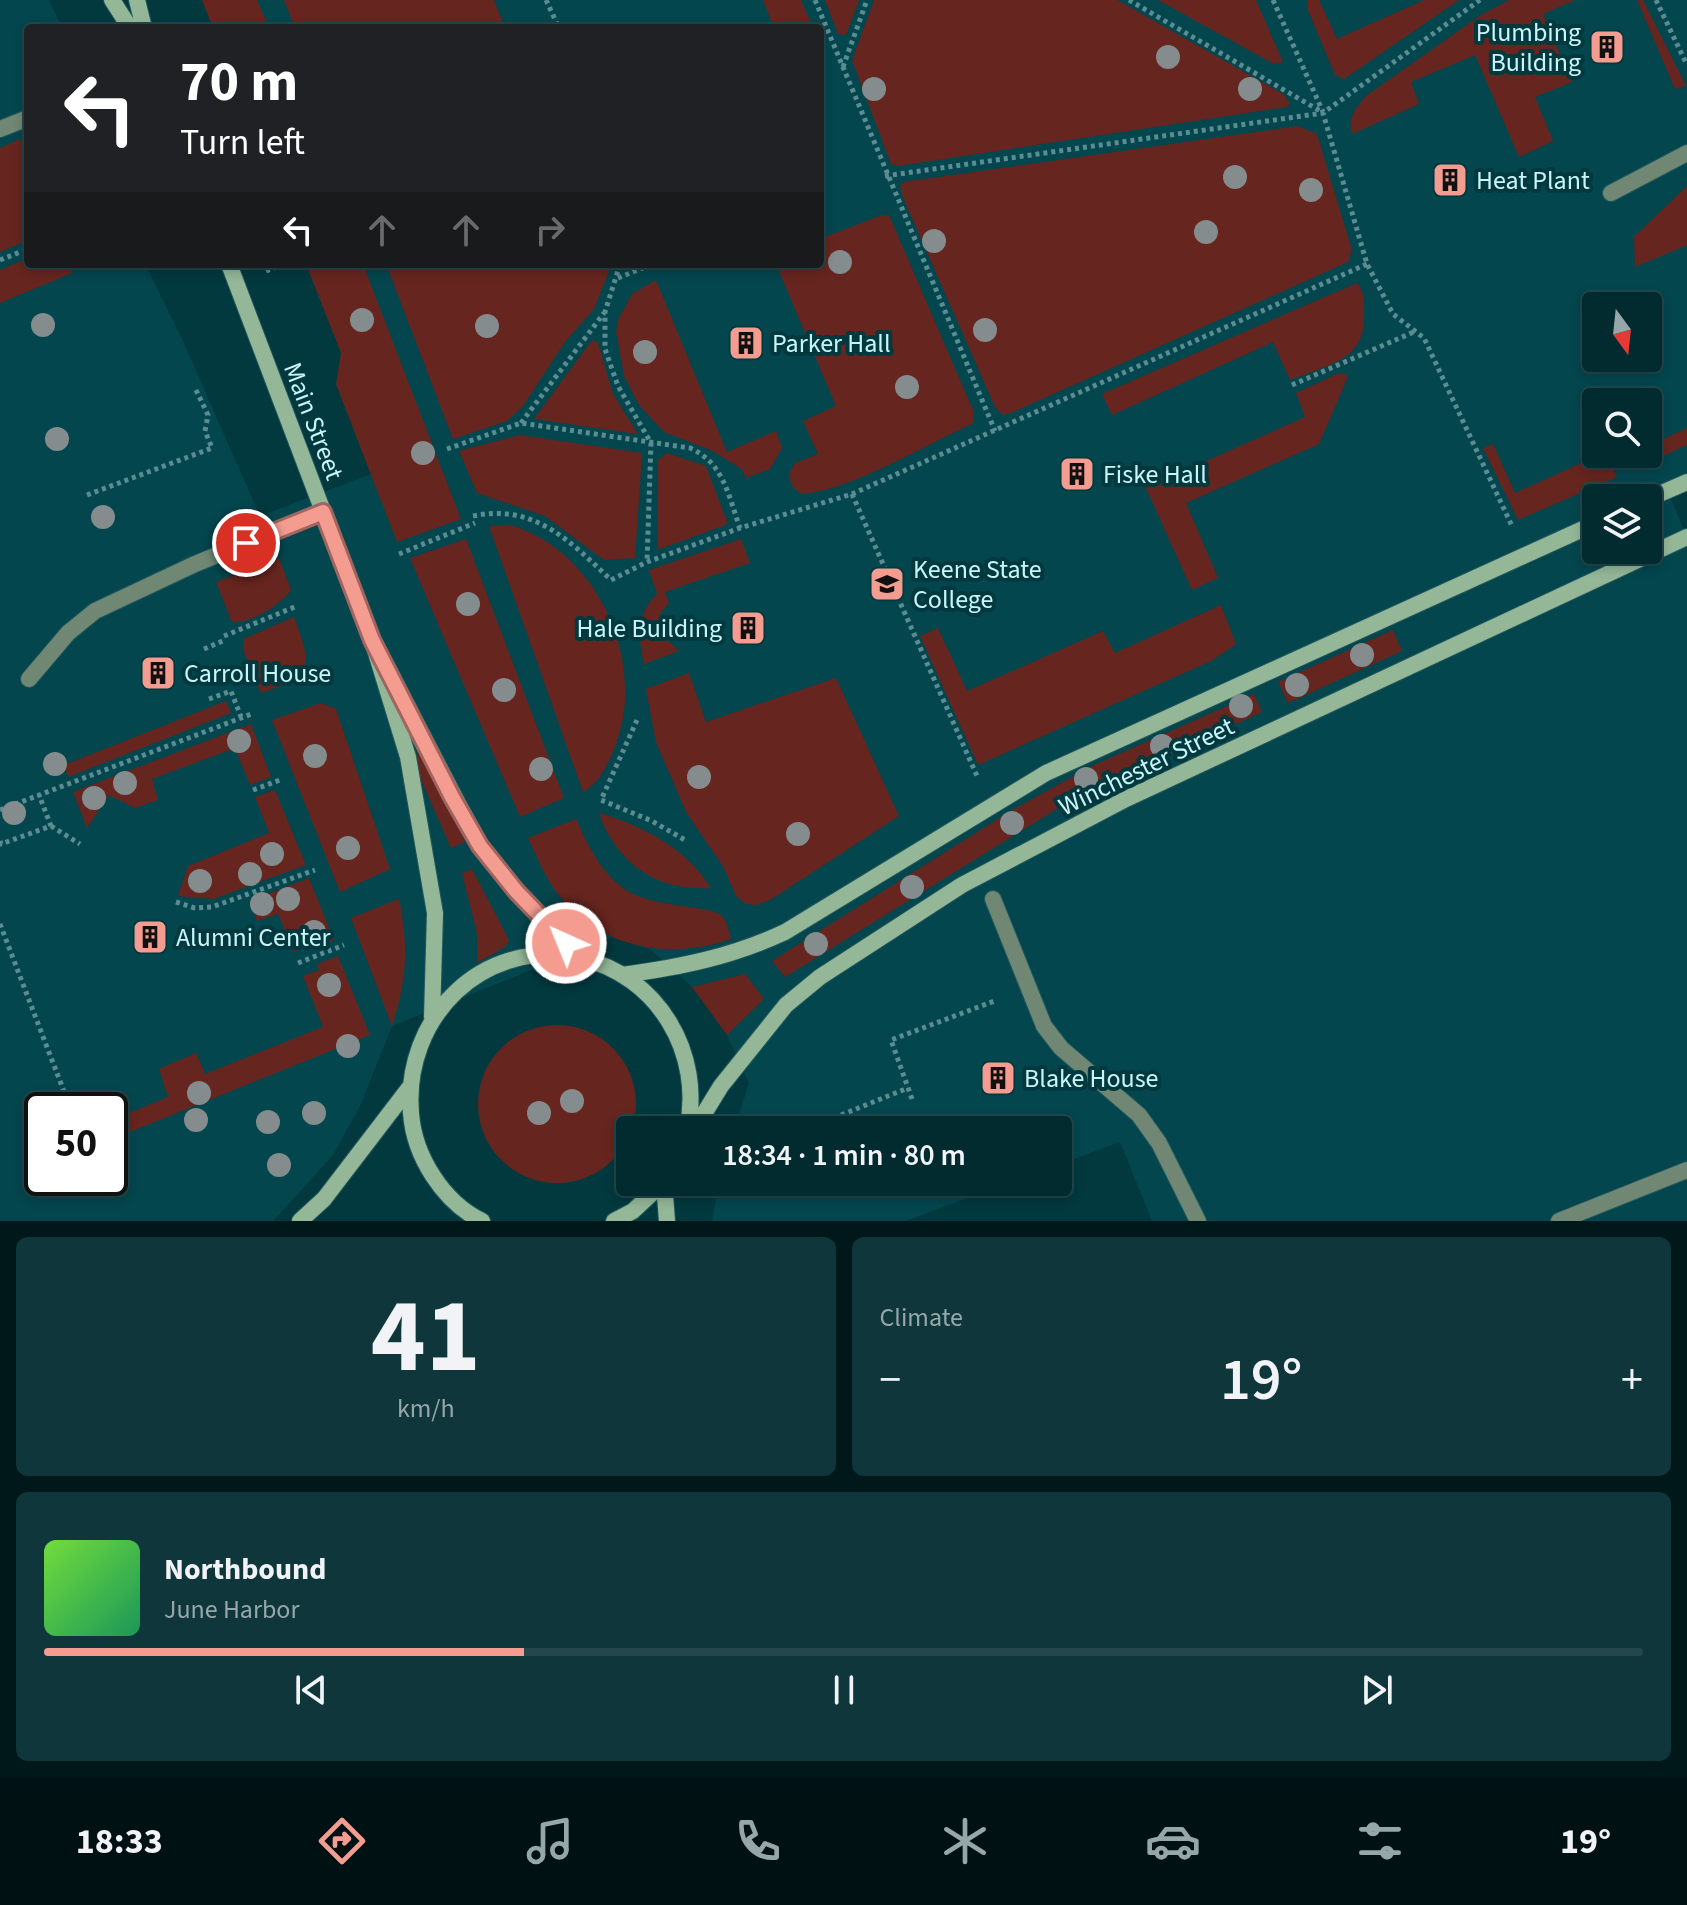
<!DOCTYPE html>
<html lang="en">
<head>
<meta charset="utf-8">
<style>
  :root { --surface:#012b2f; --page:#0f373b; --text:#f1f3f6; --muted:#96a7aa; --line:#23474b; --accent:#f59c91 }
  body { margin:0; font-family:"Source Sans 3",sans-serif; background:var(--page); color:var(--text); height:100vh; display:flex; flex-direction:column; font-size:30px; white-space:nowrap }
  * { box-sizing:border-box; margin:0 }
  p { font-size:26px; color:var(--muted) }
  .icon { flex:none; width:44px; height:44px; fill:none; stroke:currentColor; stroke-width:2; stroke-linecap:round; stroke-linejoin:round }
  .map { position:relative; height:1221px; overflow:hidden }
  .details { display:flex; flex-direction:column; gap:16px; padding:16px; background:#01181a; flex:1 }
  .details>* { flex:none }
  .top-card { position:absolute; left:24px; top:24px; width:800px; height:244px; border-radius:8px; box-shadow:0 4px 12px #0003,0 0 0 2px var(--line); background:#202124; color:#fff; overflow:hidden }
  .needle { width:52px; rotate:165deg }
  .fabs { position:absolute; left:1582px; top:292px; display:grid; gap:16px }
  .fabs a { display:grid; place-items:center; width:80px; height:80px; border-radius:8px; background:var(--surface); box-shadow:0 4px 12px #0003,0 0 0 2px var(--line); font-size:40px }
  .speed { position:absolute; left:24px; top:1092px; display:flex; gap:16px; font-size:40px; font-weight:700; text-align:center }
  .speed>* { display:grid; place-content:center; width:104px; height:104px; border-radius:50%; background:var(--surface); box-shadow:0 4px 12px #0003,0 0 0 2px var(--line); line-height:1 }
  .speed .limit { border:4px solid #111; border-radius:12px; background:#fff; color:#111 }
  .pin { position:absolute; display:grid; place-items:center; width:68px; height:68px; color:#fff; margin:-34px; border:4px solid #fff; border-radius:50%; box-shadow:0 2px 8px #0007 }
  .me { position:absolute; width:88px; margin:-44px; rotate:316deg; stroke-linejoin:round; filter:drop-shadow(0 0 6px #0008) }
  .turn { display:flex; align-items:center; gap:28px; height:168px; padding:0 24px; font-size:36px }
  .turn .icon { width:104px; height:104px; stroke-width:2.5 }
  .turn b { display:block; font-size:56px; line-height:68px }
  .lanes { display:flex; align-items:center; height:76px; padding:0 24px; background:#0003; justify-content:center; gap:40px; direction:ltr }
  .lanes .off { opacity:.35 }
  .big { font-size:60px; font-weight:600; line-height:1.1 }
  .details .tile { flex:1; display:flex; flex-direction:column; justify-content:center; gap:12px; min-width:0; padding:0 28px; border-radius:12px; background:var(--page) }
  .details .dial { align-items:center; gap:0 }
  .dial b { font-size:104px; line-height:1 }
  .song { display:flex; align-items:center; gap:24px }
  .cover { width:96px; height:96px; border-radius:12px; background:linear-gradient(135deg,hsl(100 70% 55%),hsl(150 70% 35%)) }
  .played { height:8px; border-radius:4px; background:linear-gradient(90deg,var(--accent) 30%,var(--line) 30%) }
  .keys { display:flex; justify-content:space-around; direction:ltr }
  .heat { display:flex; justify-content:space-between; align-items:center; font-size:44px; direction:ltr }
  .details .tiles { flex:1; display:grid; gap:16px; grid-template-columns:1fr 1fr }
  .tile:last-child { grid-column:span 2 }
  .trip { position:absolute; left:616px; top:1116px; width:456px; height:80px; border-radius:8px; background:var(--surface); box-shadow:0 4px 12px #0003,0 0 0 2px var(--line); font-weight:600; line-height:80px; text-align:center }
  .tab-bar { display:flex; height:128px; justify-content:space-around; align-items:center; background:#001113; color:var(--muted) }
  .tab-bar .icon { width:56px; height:56px }
  .tab-bar .current { color:var(--accent) }
  .tab-bar b { font-size:36px; color:var(--text) }
  .map>svg:first-child { display:block }
  .built { fill:#04464e; fill-rule:evenodd }
  .green { fill:#67251f }
  .lines { fill:none; stroke-linecap:round; stroke-linejoin:round }
  .lane-casing { stroke:#21575d; stroke-width:18 }
  .street-casing { stroke:#21575d; stroke-width:18 }
  .secondary-casing { stroke:#21575d; stroke-width:18 }
  .path { stroke:#5a8c92; stroke-width:5; stroke-dasharray:4 4; stroke-linecap:butt }
  .lane { stroke:#708773; stroke-width:16 }
  .street { stroke:#708773; stroke-width:16 }
  .secondary { stroke:#93b797; stroke-width:16 }
  .tree { fill:#848c8d }
  .route-casing { stroke:#9f655e; stroke-width:20 }
  .route { stroke:#f59c91; stroke-width:14 }
  .labels { text-anchor:middle; stroke-width:8; stroke-linejoin:round; paint-order:stroke }
  .poi-label { font-size:26px; fill:#c9f4fa; stroke:#01393f; text-anchor:start }
  .street-label { font-size:26px; fill:#c9f4fa; stroke:#01393f }
</style>
</head>
<body>
<div class="map">
<svg width="1687" height="1221" viewBox="0 0 1687 1221">
  <rect width="100%" height="100%" fill="#01393f"/>
  <path class="built" d="M0,0H49L62,28H28V264H145L182,339L260,516L371,474L336,384L341,353L306,264H820V28H213L202,0H1687V472L1664,483L1687,537V1221H1152L1120,1142L1058,1165V1130H734L749,1083L723,1027L692,987L651,950L613,937L392,1026L361,1104L333,1155L273,1221H0ZM1596,306H1648V358H1596ZM1596,402H1648V454H1596ZM1596,498H1648V550H1596ZM42,1110H110V1178H42Z
    M719,1182H1011L905,1221H712Z"/>
  <path class="green" d="M202,0H257L269,28H213Z
    M284,0H494L505,28H295Z
    M763,0H801L813,28H774Z
    M825,0H859L846,35L838,34Z
    M874,0H1117L1283,94L1290,103L1287,107L898,166L891,164L852,60Z
    M1158,0H1256L1283,62L1274,64Z
    M1308,0H1319L1337,39L1424,0H1459L1344,79L1335,75L1308,10Z
    M1509,0H1575L1543,14L1572,82L1535,97L1553,141L1519,157L1475,55L1411,82L1419,104L1352,134C1347,117 1356,108 1366,96L1481,15Z
    M1637,0H1643L1686,86L1675,89Z
    M1298,126L1317,134L1352,250L1348,262L1011,413L1003,415L995,407L904,200L900,186L903,182Z
    M20,139L28,160V240L0,252V148Z
    M1687,186V245L1635,267L1634,237Z
    M882,215H889L973,410L974,423C927,444 850,491 801,494L792,486L789,474L795,463L818,454L803,421L836,406L776,264H820V239Z
    M28,258V264H69L72,273L0,303V270Z
    M306,264H363L461,519L397,542L336,384L341,353Z
    M386,264H612L594,309L565,342L523,406L507,421L453,439Z
    M656,280L727,452L776,431L782,448L770,469L746,478L743,470L713,451L664,432L639,405L624,376L616,331L618,320L632,294Z
    M1357,283C1365,293 1364,302 1364,314C1366,361 1327,365 1290,380L1273,342L1112,415L1102,394Z
    M592,340L598,343L613,394L638,434L534,419Z
    M1339,373L1348,375L1347,379L1319,444L1186,503L1218,578L1192,590L1146,488L1305,417L1296,393Z
    M1687,428V445L1637,468L1630,454H1648V446Z
    M520,435L642,453L635,558L604,560L545,516L477,493L459,451Z
    M1493,444L1515,493L1601,454H1606L1617,477L1518,520L1483,448Z
    M667,453L706,466L728,524L657,550L658,460Z
    M510,525C600,551 651,669 612,754C605,769 598,784 583,792L489,526Z
    M466,539L564,798L520,817L410,558Z
    M741,539L750,563L665,592L669,603L659,615V632L679,651L644,664C638,637 636,614 657,594L649,570Z
    M279,558L291,590C281,605 250,624 232,622L216,582Z
    M1221,605L1236,644L1213,660L978,765L920,636L938,628L967,691L1103,631L1115,653Z
    M294,617C313,669 314,674 261,693L244,652L243,639Z
    M1393,630L1402,651L1288,703L1278,682Z
    M689,673L706,722L836,678L899,816L770,900L756,905L746,904L736,896L724,868L686,812L656,742L646,689Z
    M1254,694L1262,712L1068,802L785,977L772,961L1009,812L1092,766Z
    M226,701L231,713L68,777L64,765Z
    M321,703L336,709L390,869L340,892L272,720Z
    M251,724L271,777L250,785L235,748L152,779L158,800L135,808L109,795L87,828L73,792Z
    M425,751L465,842L451,848L415,766V755Z
    M275,790L306,865L213,899L178,896L188,866L269,833L255,797Z
    M599,813C643,826 686,848 711,888C657,892 616,863 599,813Z
    M576,819C588,846 601,873 626,890C653,908 711,905 722,916C727,922 729,931 731,939C668,961 599,948 557,893C545,877 537,857 528,838Z
    M472,869L509,940L505,947L477,963V933L462,873Z
    M309,878L334,940L312,951L309,946L294,952L278,914L257,921L250,901Z
    M399,899C409,948 407,979 392,1026L351,918Z
    M338,956L370,1035L110,1140V1121L168,1097L159,1069L196,1053L205,1074L323,1027L303,976L319,970L317,964Z
    M745,974L764,999L727,1035L692,987Z
    M478 1104a79 79 0 1 1 158 0a79 79 0 1 1-158 0Z"/>
  <g class="lines">
    <defs>
      <path id="lane" d="M1611,193L1687,153
        M29,679L68,633L95,611L195,564L323,512
        M993,899L1044,1026L1061,1048L1139,1115L1159,1143L1198,1221
        M1559,1221L1687,1170"/>
      <path id="street" d="M0,129L28,118"/>
      <path id="secondary" d="M112,0L130,28
        M137,0L144,28
        M229,264L372,640L408,757L435,913L432,1017
        M1648,499L1687,482
        M388,669L480,846L516,891L580,958
        M622,975C681,967 731,957 785,932L1046,773L1596,523
        M694,1130L721,1086L786,1005L820,977L962,885L1126,799L1687,537
        M664,1182L667,1221
        M300,1221L324,1199L409,1088
        M482,1221C443,1202 414,1156 411,1113C403,1018 482,937 580,958C658,975 704,1054 687,1130
        M614,1221L633,1211L664,1182"/>
    </defs>
    <use href="#lane" class="lane-casing"/>
    <use href="#street" class="street-casing"/>
    <use href="#secondary" class="secondary-casing"/>
    <path class="path" d="M546,0L559,28
      M815,0L995,431
      M1129,0L1322,112
      M1273,0L1323,112
      M1480,0L1323,113L1367,264L1393,314L1424,338L1512,526
      M1656,0L1687,65
      M843,67L867,0
      M885,176L1323,113
      M0,260L28,249
      M620,264L605,312V349L618,386L651,443L647,562
      M266,271L284,264
      M618,278L650,265
      M1292,385L1416,331
      M521,423L604,313
      M447,449L521,423L690,448C724,463 728,495 740,528
      M852,494L977,776
      M87,495L212,448L205,431L208,415L196,390
      M473,516C534,503 570,541 611,580L647,562L740,528L852,494L1367,264
      M399,554L475,523
      M224,636L297,606
      M204,649L225,640
      M209,699L231,691L241,717
      M637,720L601,800L652,821L685,840
      M253,790L280,780
      M0,810L254,713
      M51,826L80,844
      M0,841L1,844L51,826L39,795
      M176,902L195,908L212,907L315,870
      M0,924L71,1110
      M298,963L344,945
      M912,1099L891,1040L997,1000
      M804,1130L908,1088"/>
    <use href="#lane" class="lane"/>
    <use href="#street" class="street"/>
    <use href="#secondary" class="secondary"/>
  </g>
  <g class="tree">
    <circle cx="1168" cy="57" r="12"/>
    <circle cx="874" cy="89" r="12"/>
    <circle cx="1250" cy="89" r="12"/>
    <circle cx="1235" cy="177" r="12"/>
    <circle cx="1311" cy="190" r="12"/>
    <circle cx="1206" cy="232" r="12"/>
    <circle cx="934" cy="241" r="12"/>
    <circle cx="840" cy="262" r="12"/>
    <circle cx="362" cy="320" r="12"/>
    <circle cx="43" cy="325" r="12"/>
    <circle cx="487" cy="326" r="12"/>
    <circle cx="985" cy="330" r="12"/>
    <circle cx="645" cy="352" r="12"/>
    <circle cx="907" cy="387" r="12"/>
    <circle cx="57" cy="439" r="12"/>
    <circle cx="423" cy="453" r="12"/>
    <circle cx="103" cy="517" r="12"/>
    <circle cx="468" cy="604" r="12"/>
    <circle cx="1362" cy="655" r="12"/>
    <circle cx="1297" cy="685" r="12"/>
    <circle cx="504" cy="690" r="12"/>
    <circle cx="1241" cy="706" r="12"/>
    <circle cx="239" cy="741" r="12"/>
    <circle cx="1162" cy="746" r="12"/>
    <circle cx="315" cy="756" r="12"/>
    <circle cx="55" cy="764" r="12"/>
    <circle cx="541" cy="769" r="12"/>
    <circle cx="699" cy="777" r="12"/>
    <circle cx="1086" cy="779" r="12"/>
    <circle cx="125" cy="783" r="12"/>
    <circle cx="94" cy="798" r="12"/>
    <circle cx="14" cy="813" r="12"/>
    <circle cx="1012" cy="823" r="12"/>
    <circle cx="798" cy="834" r="12"/>
    <circle cx="348" cy="848" r="12"/>
    <circle cx="272" cy="854" r="12"/>
    <circle cx="250" cy="874" r="12"/>
    <circle cx="200" cy="881" r="12"/>
    <circle cx="912" cy="887" r="12"/>
    <circle cx="288" cy="899" r="12"/>
    <circle cx="262" cy="904" r="12"/>
    <circle cx="314" cy="932" r="12"/>
    <circle cx="816" cy="944" r="12"/>
    <circle cx="329" cy="985" r="12"/>
    <circle cx="348" cy="1046" r="12"/>
    <circle cx="199" cy="1093" r="12"/>
    <circle cx="572" cy="1101" r="12"/>
    <circle cx="314" cy="1113" r="12"/>
    <circle cx="539" cy="1113" r="12"/>
    <circle cx="196" cy="1120" r="12"/>
    <circle cx="268" cy="1122" r="12"/>
    <circle cx="279" cy="1165" r="12"/>
  </g>
  <g class="lines">
    <defs>
      <path id="route" d="M246,543L323,512L372,640L452,797L480,846L516,891L566,943"/>
    </defs>
    <use href="#route" class="route-casing"/>
    <use href="#route" class="route"/>
  </g>
  <defs>
    <symbol id="building-square" viewBox="-11 -11 22 22"><rect x="-9" y="-9" width="18" height="18" rx="4" fill="#f59c91" stroke="#01393f"/><path d="M-4-6H4V6H1V3H-1V6H-4ZM-2.5-4.3h1.7v1.8h-1.7ZM.8-4.3h1.7v1.8H.8ZM-2.5-1h1.7V.8h-1.7ZM.8-1h1.7V.8H.8Z" fill="#111"/></symbol>
    <symbol id="university-square" viewBox="-11 -11 22 22"><rect x="-9" y="-9" width="18" height="18" rx="4" fill="#f59c91" stroke="#01393f"/><path d="M0-5L7-2L0 1L-7-2ZM-4 1L0 2.5L4 1V4Q0 6-4 4Z" fill="#111"/></symbol>
  </defs>
  <g fill-rule="evenodd">
    <use href="#building-square" x="1587" y="27" width="40" height="40"/>
    <use href="#building-square" x="1430" y="160" width="40" height="40"/>
    <use href="#building-square" x="726" y="323" width="40" height="40"/>
    <use href="#building-square" x="1057" y="454" width="40" height="40"/>
    <use href="#university-square" x="867" y="564" width="40" height="40"/>
    <use href="#building-square" x="728" y="608" width="40" height="40"/>
    <use href="#building-square" x="138" y="653" width="40" height="40"/>
    <use href="#building-square" x="130" y="917" width="40" height="40"/>
    <use href="#building-square" x="978" y="1058" width="40" height="40"/>
  </g>
  <g class="labels">
    <g class="poi-label">
      <text x="1581" y="41" text-anchor="end">Plumbing<tspan x="1581" dy="30">Building</tspan></text>
      <text x="1476" y="189">Heat Plant</text>
      <text x="772" y="352">Parker Hall</text>
      <text x="1103" y="483">Fiske Hall</text>
      <text x="913" y="578">Keene State<tspan x="913" dy="30">College</tspan></text>
      <text x="722" y="637" text-anchor="end">Hale Building</text>
      <text x="184" y="682">Carroll House</text>
      <text x="176" y="946">Alumni Center</text>
      <text x="1024" y="1087">Blake House</text>
    </g>
    <g class="street-label">
      <text transform="translate(314 421) rotate(69)" y="9">Main Street</text>
      <text transform="translate(1146 766) rotate(-26)" y="9">Winchester Street</text>
    </g>
  </g>
</svg>
<div class="fabs">
<a><svg class="needle" viewBox="-14 -14 28 28"><path d="M0-13l5 13h-10z" fill="#e53935"/><path d="M0 13l5-13h-10z" fill="#96a7aa"/></svg></a>
<a><svg class="icon" aria-label="search" viewBox="0 0 24 24"><circle cx="10" cy="10" r="6"/><path d="M15 15l6 6"/></svg></a>
<a><svg class="icon" aria-label="layers" viewBox="0 0 24 24"><path d="M12 4l9 5-9 5-9-5zM3 14l9 5 9-5"/></svg></a>
</div>
<div class="speed"><div class="limit">50</div></div>
<div class="pin" style="left:246px;top:543px;background:#d93025"><svg class="icon" aria-label="arrive" viewBox="0 0 24 24"><path d="M6 21V4h12l-3 4 3 4H6"/></svg></div>
<svg class="me" style="left:566px;top:943px" viewBox="-20 -20 40 40"><circle r="17" fill="#f59c91" stroke="#fff" stroke-width="3"/><path d="M0-11L8 9 0 5-8 9z" fill="#fff"/></svg>
<div class="trip">18:34 · 1 min · 80 m</div>
<div class="top-card">
<div class="turn"><svg class="icon" aria-label="left" viewBox="0 0 24 24"><path d="M17 20v-9H6M10 6l-5 5 5 5"/></svg><div><b>70 m</b>Turn left</div></div>
<div class="lanes"><svg class="icon" aria-label="left" viewBox="0 0 24 24"><path d="M17 20v-9H6M10 6l-5 5 5 5"/></svg><svg class="icon off" aria-label="ahead" viewBox="0 0 24 24"><path d="M12 20V5M6 11l6-6 6 6"/></svg><svg class="icon off" aria-label="ahead" viewBox="0 0 24 24"><path d="M12 20V5M6 11l6-6 6 6"/></svg><svg class="icon off" aria-label="right" viewBox="0 0 24 24"><path d="M7 20v-9h11M14 6l5 5-5 5"/></svg></div>
</div>
</div>
<section class="details">
<div class="tiles">
<div class="tile dial"><b>41</b><p>km/h</p></div>
<div class="tile"><p>Climate</p>
<div class="heat"><a>−</a><b class="big">19°</b><a>+</a></div>
</div>
<div class="tile">
<div class="song"><i class="cover"></i><div><b>Northbound</b><p>June Harbor</p></div></div>
<div class="played"></div>
<div class="keys"><svg class="icon" aria-label="previous" viewBox="0 0 24 24"><path d="M18 5L8 12l10 7zM5 5v14"/></svg><svg class="icon" aria-label="pause" viewBox="0 0 24 24"><path d="M8 5v14M16 5v14"/></svg><svg class="icon" aria-label="next" viewBox="0 0 24 24"><path d="M6 5l10 7-10 7zM19 5v14"/></svg></div>
</div>
</div>
</section>
<nav class="tab-bar">
<b>18:33</b>
<svg class="icon current" aria-label="directions" viewBox="0 0 24 24"><path d="M12 3l9 9-9 9-9-9zM9 14v-3h6M13 9l2 2-2 2"/></svg>
<svg class="icon" aria-label="music" viewBox="0 0 24 24"><path d="M9 18V5l10-2v13"/><circle cx="6" cy="18" r="3"/><circle cx="16" cy="16" r="3"/></svg>
<svg class="icon" aria-label="phone" viewBox="0 0 24 24"><path d="M5 4h4l2 5-3 2q2 4 5 5l2-3 5 2v4C11 20 4 13 5 4z"/></svg>
<svg class="icon" aria-label="climate" viewBox="0 0 24 24"><path d="M12 3v18M4 7l16 10M4 17L20 7"/></svg>
<svg class="icon" aria-label="car" viewBox="0 0 24 24"><path d="M5 17H2v-5l4-1 3-4h7l3 4 3 1v5h-3M9 17h6M6 11h13"/><circle cx="7" cy="17" r="2"/><circle cx="17" cy="17" r="2"/></svg>
<svg class="icon" aria-label="filters" viewBox="0 0 24 24"><path d="M4 7h16M4 17h16"/><circle cx="9" cy="7" r="2"/><circle cx="15" cy="17" r="2"/></svg>
<b>19°</b>
</nav>
</body>
</html>
